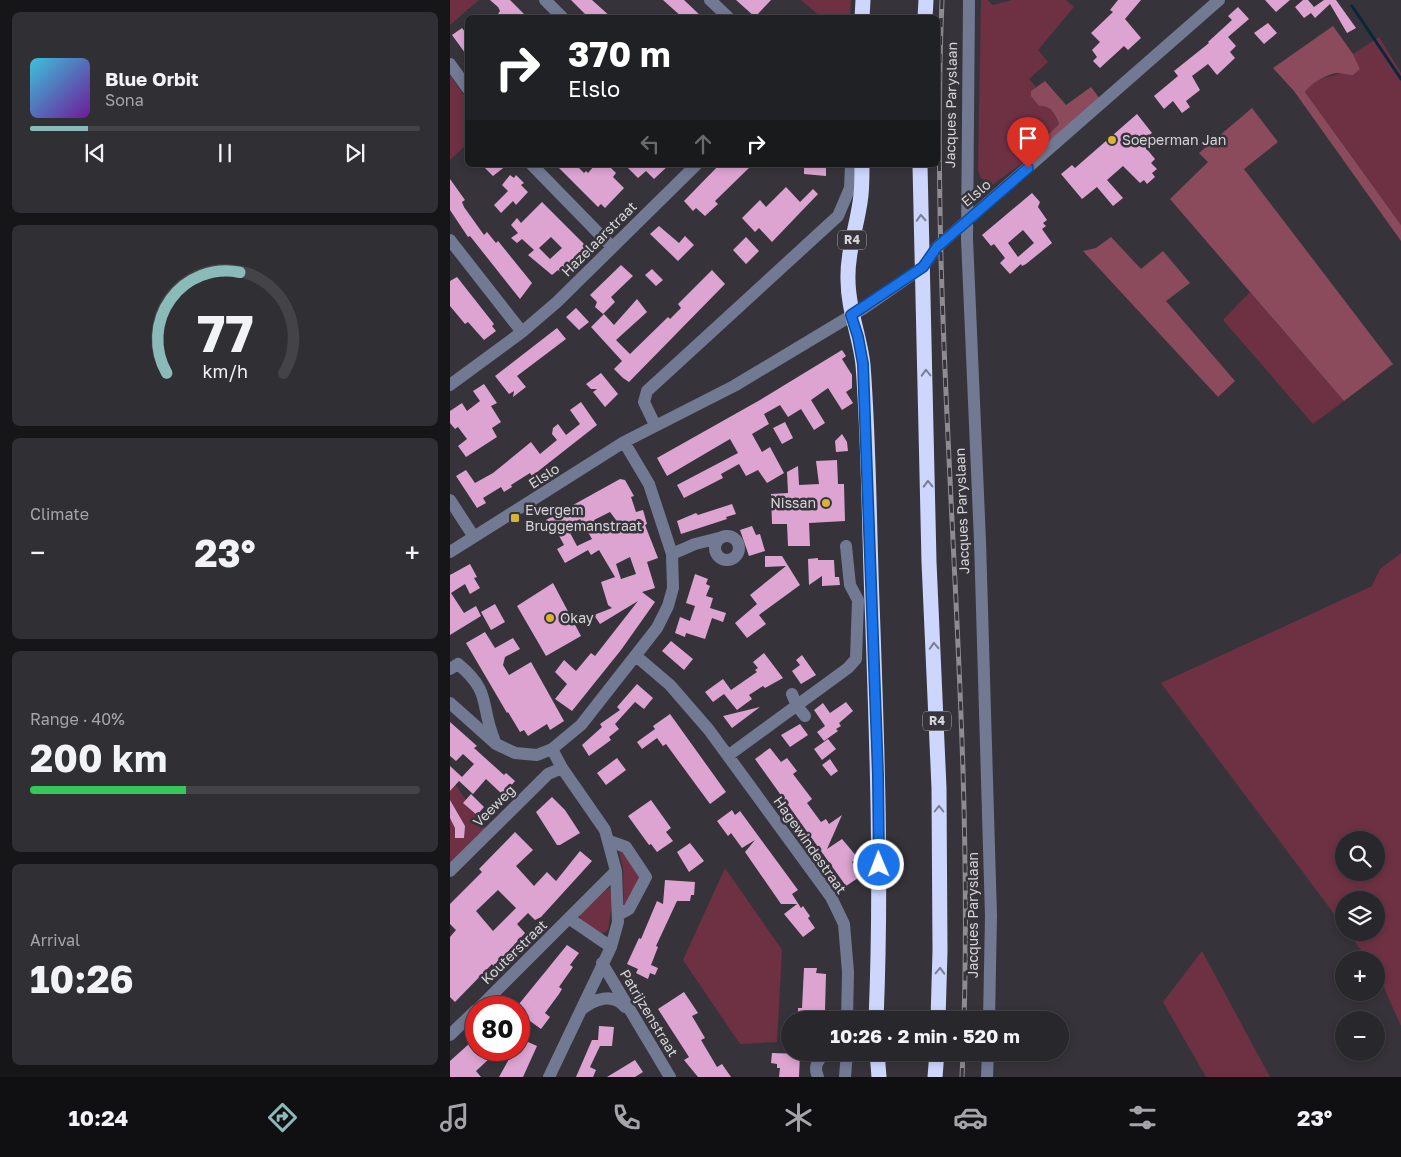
<!DOCTYPE html>
<html lang="en">
<head>
<meta charset="utf-8">
<style>
  :root { --surface:#28272c; --page:#302f34; --text:#f1f3f6; --muted:#a5a5a9; --line:#444448; --accent:#8bbbb9 }
  body { margin:0; font-family:"Golos Text",sans-serif; background:var(--page); color:var(--text); height:100vh; display:flex; flex-direction:column; font-size:19px; white-space:nowrap }
  * { box-sizing:border-box; margin:0 }
  p { font-size:16px; color:var(--muted) }
  .icon { flex:none; width:28px; height:28px; fill:none; stroke:currentColor; stroke-width:2; stroke-linecap:round; stroke-linejoin:round }
  .map { position:relative; flex:1; overflow:hidden }
  .side { display:flex; flex-direction:column; gap:12px; padding:12px; background:#161518; width:450px }
  .side>* { flex:none }
  .top-card { position:absolute; left:15px; top:15px; width:475px; height:152px; border-radius:8px; box-shadow:0 2px 8px #0003,0 0 0 1px var(--line); background:#202124; color:#fff; overflow:hidden }
  .tools { position:absolute; left:885px; top:831px; display:grid; gap:10px }
  .tools a { display:grid; place-items:center; width:50px; height:50px; border-radius:50%; background:var(--surface); box-shadow:0 2px 8px #0003,0 0 0 1px var(--line); font-size:25px }
  .speed { position:absolute; left:15px; top:996px; display:flex; gap:10px; font-size:25px; font-weight:700; text-align:center }
  .speed>* { display:grid; place-content:center; width:65px; height:65px; border-radius:50%; background:var(--surface); box-shadow:0 2px 8px #0003,0 0 0 1px var(--line); line-height:1 }
  .speed .limit { border:8px solid #d22; background:#fff; color:#111 }
  .pin { position:absolute; display:grid; place-items:center; width:42px; height:42px; color:#fff; margin:-51px -21px; border-radius:50% 50% 50% 0; rotate:-45deg; box-shadow:0 0 5px #0007 }
  .pin .icon { rotate:45deg }
  .me { position:absolute; width:55px; margin:-28px; rotate:359deg; stroke-linejoin:round; filter:drop-shadow(0 0 4px #0008) }
  .turn { display:flex; align-items:center; gap:18px; height:105px; padding:0 20px; font-size:22px }
  .turn .icon { width:65px; height:65px; stroke-width:2.5 }
  .turn b { display:block; font-size:35px; line-height:42px }
  .lanes { display:flex; align-items:center; height:48px; padding:0 20px; background:#0003; justify-content:center; gap:25px; direction:ltr }
  .lanes .off { opacity:.35 }
  .big { font-size:38px; font-weight:700; line-height:1.1 }
  .side .tile { flex:1; display:flex; flex-direction:column; justify-content:center; gap:8px; min-width:0; padding:0 18px; border-radius:8px; background:var(--page) }
  .side .dial { align-items:center; gap:0 }
  .dial svg { height:130px; overflow:visible; fill:none; stroke:var(--line); stroke-width:7; stroke-linecap:round; text-anchor:middle }
  .dial text { fill:var(--text); stroke:none }
  .song { display:flex; align-items:center; gap:15px }
  .cover { width:60px; height:60px; border-radius:8px; background:linear-gradient(135deg,hsl(190 70% 55%),hsl(280 70% 35%)) }
  .played { height:5px; border-radius:2px; background:linear-gradient(90deg,var(--accent) 15%,var(--line) 15%) }
  .keys { display:flex; justify-content:space-around; direction:ltr }
  .heat { display:flex; justify-content:space-between; align-items:center; font-size:28px; direction:ltr }
  .charge { height:8px; border-radius:4px; background:linear-gradient(90deg,#34c759 40%,var(--line) 0) }
  .trip { position:absolute; left:331px; top:1011px; width:288px; height:50px; border-radius:25px; background:var(--surface); box-shadow:0 2px 8px #0003,0 0 0 1px var(--line); font-weight:700; line-height:50px; text-align:center }
  .dock { display:flex; height:80px; justify-content:space-around; align-items:center; background:#101012; color:var(--muted) }
  .dock .icon { width:35px; height:35px }
  .dock .selected { color:var(--accent) }
  .dock b { font-size:22px; color:var(--text) }
  main { display:flex; flex:1; min-height:0 }
  .map>svg:first-child { display:block }
  .green { fill:#6d3143; fill-rule:evenodd }
  .forest { fill:#8c4b5d }
  .lines { fill:none; stroke-linecap:round; stroke-linejoin:round }
  .stream { stroke:#08273c; stroke-width:3 }
  .building { fill:#dda4d2; fill-rule:evenodd }
  .minor { stroke:#727993; stroke-width:12 }
  .highway { stroke:#cdd7fe; stroke-width:15 }
  .rail-casing { stroke:#8e8c91; stroke-width:5 }
  .rail { stroke:#36343a; stroke-width:3; stroke-dasharray:9; stroke-linecap:butt }
  .oneway { stroke:#7a7d92 }
  .route-casing { stroke:#114b97; stroke-width:12 }
  .route { stroke:#1a73e8; stroke-width:9 }
  .poi-dot { fill:#d8b434; stroke:#36343a; stroke-width:2 }
  .labels { text-anchor:middle; stroke-width:5; stroke-linejoin:round; paint-order:stroke }
  .shield { fill:#36343a; stroke:#a6a5a9; stroke-width:1 }
  .shield-label { font-size:12px; font-weight:bold; fill:#d6d5d8 }
  .street-label { font-size:14px; fill:#d6d5d8; stroke:#36343a }
  .poi-label { font-size:14px; fill:#d6d5d8; stroke:#36343a; text-anchor:start }
</style>
</head>
<body>
<main>
<section class="side">
<div class="tile">
<div class="song"><i class="cover"></i><div><b>Blue Orbit</b><p>Sona</p></div></div>
<div class="played"></div>
<div class="keys"><svg class="icon" aria-label="previous" viewBox="0 0 24 24"><path d="M18 5L8 12l10 7zM5 5v14"/></svg><svg class="icon" aria-label="pause" viewBox="0 0 24 24"><path d="M8 5v14M16 5v14"/></svg><svg class="icon" aria-label="next" viewBox="0 0 24 24"><path d="M6 5l10 7-10 7zM19 5v14"/></svg></div>
</div>
<div class="tile dial"><svg viewBox="0 0 100 80">
<path d="M14 69A42 42 0 1 1 86 69"/>
<path d="M14 69A42 42 0 0 1 59 7" stroke="#8bbbb9"/>
<text x="50" y="56" font-size="32" font-weight="700">77</text>
<text x="50" y="72" font-size="11">km/h</text>
</svg></div>
<div class="tile"><p>Climate</p>
<div class="heat"><a>−</a><b class="big">23°</b><a>+</a></div>
</div>
<div class="tile"><p>Range · 40%</p><b class="big">200 km</b><div class="charge"></div></div>
<div class="tile"><p>Arrival</p><b class="big">10:26</b></div>
</section>
<div class="map">
<svg width="951" height="1077" viewBox="0 0 951 1077">
  <rect width="100%" height="100%" fill="#36343a"/>
  <path class="green" d="M0,0H29L0,25Z
    M351,0H401L400,17H371Z
    M531,0H537L543,5L562,0H616L624,7L588,50L598,62L579,79L586,87L581,91L604,113L609,124L600,133L590,150L542,185L531,178L528,170Z
    M929,37L951,73V225L855,92C868,73 892,76 910,69L903,54Z
    M0,75L18,101L17,144L0,160Z
    M800,292L894,401L863,424L773,320Z
    M951,553V1026C945,1012 926,972 926,960H919L898,933L926,932V900H894V927L711,683L922,586L930,569ZM894,840H926V872H894Z
    M0,777L36,829L0,864Z
    M168,848L191,875L174,907L173,868Z
    M275,868L332,950L327,1042L290,1044L233,960Z
    M160,888L162,904L158,930L150,935L130,919V915L157,889Z
    M752,951L820,1077H756L713,1002Z"/>
  <path class="forest" d="M883,26L903,54L910,69L903,75C898,75 891,73 886,73C876,75 861,83 855,92L951,225V241L844,91L823,68Z
    M595,81L616,105L641,87L650,99L590,150L587,146L609,124C606,115 600,104 589,106L581,96V91Z
    M802,108L828,142L794,169L943,364L894,401L720,199L758,162L749,153Z
    M661,237L691,269L713,251L740,283L716,301L785,381L768,397L633,251L646,248Z"/>
  <g class="lines">
    <path class="stream" d="M902,6L951,79"/>
  </g>
  <path class="building" d="M40,0H60L78,18H52L48,14L50,11L48,7Z
    M121,0H142L162,18H139Z
    M213,0H234L253,18H233Z
    M286,0H321L305,17Z
    M668,0H691L675,19L691,38L678,50L674,46L650,68L643,61L647,57L642,50L650,42L641,33L663,12L660,10Z
    M815,0H840L826,12Z
    M853,0H858L864,7L874,0H886L906,28L897,33L880,4L865,18L861,13L854,18L845,7Z
    M788,7L799,19L778,37L786,46L780,52L785,58L767,75L758,64L742,76L750,90L736,101L740,107L732,113L723,101L714,109L704,96L728,76L724,71L759,43L758,42L782,20L778,16Z
    M818,23L827,33L814,44L804,33Z
    M12,28L18,36V57L2,35Z
    M687,114L702,133L691,142L705,159L701,163L707,169L702,173L705,177L697,184L694,180L690,183L673,166L657,180L673,198L663,206L647,187L632,199L611,174L622,165L625,168Z
    M32,165H57L43,176Z
    M106,165H126L134,173L136,171L138,173L145,165H158L166,173L163,177L174,188L155,208L151,204L148,207Z
    M175,165H219L204,179L196,171L188,178Z
    M269,165H302L265,201L268,204L255,216L246,208L243,211L234,201Z
    M354,165H376V176L354,174Z
    M60,175L64,178L66,175L74,183L71,185L78,192L66,205L63,201L51,213L44,205L58,191L52,185Z
    M0,179L15,200L12,202L14,207L34,235L37,232L46,243L48,241L82,283L70,299L20,236L18,237L0,210Z
    M336,187L350,202L363,189L368,194L322,242L309,228L305,232L292,218L310,200L316,207Z
    M582,193L590,202L588,207L597,220L593,223L596,226L592,229L602,243L576,264L572,266L571,264L560,274L550,263L555,258L544,244L541,246L532,235ZM573,230L584,243L568,257L558,243Z
    M92,202L137,247L111,272L108,270L102,275L78,255L84,250L72,239L67,243L61,238L68,233L61,225L67,218L71,223ZM101,237L112,248L100,259L89,248Z
    M209,226L229,243L235,236L244,245L228,261L200,234Z
    M296,237L309,251L296,264L283,250Z
    M171,265L183,276L161,297L165,302L153,314L145,307L147,302L140,295Z
    M202,269L213,280L206,286L195,275Z
    M262,270L275,284L179,382L173,378L164,369L172,361L141,327L154,314L164,325L187,299L197,312L166,340L180,354L218,317L220,319L231,308L228,304Z
    M7,277L44,324L42,326L46,331L34,340L18,322L15,324L0,306V281Z
    M126,308L139,322L129,330L116,317Z
    M107,328L116,339L67,376L76,387L63,397L64,391L59,394L45,376Z
    M392,350L396,356L392,359L402,375V388L396,392L403,403L392,410L378,388L361,400L375,423L364,430L351,409L338,417L330,405L314,414L319,424L302,434L312,452L320,447L334,473L317,483L308,470L296,476L289,464L271,474L273,478L234,498L227,485L288,453L280,439L217,476L207,458L310,400Z
    M151,373L168,394L155,407L143,392L147,389H141L136,384Z
    M34,384L47,403L41,406L51,422L42,428L47,437L16,457L8,446L17,439L8,427L5,429L0,423V411L12,403L17,411L30,401L23,391Z
    M131,402L147,425L82,476L80,473L61,485L62,487L54,492L51,487L33,498L36,503L27,508L6,476L16,470L25,483L43,473L81,442L90,454L107,440L102,434L103,428L108,424L116,435L130,424L120,410Z
    M335,422L343,438L332,444L323,428Z
    M392,434L397,442L398,451L386,452L385,441Z
    M387,460L388,484H394L395,521L359,523L360,546H338L337,524H322L321,494L338,493L337,472L348,466L349,485L369,484L366,461Z
    M170,479L175,480L184,496L181,497L186,512L193,510L197,524L195,525L208,558L197,562L205,588L192,592L205,602L171,650L122,711L105,699L117,684L105,672L114,660L126,671L141,653L145,656L188,601L150,624L144,615L162,608L158,605L151,582L165,577L149,550L141,555L138,550L115,563L107,549L114,545L107,532L103,534L96,520ZM160,512L169,524L151,534L144,520ZM130,519L142,539L127,546L117,527ZM180,557L186,574L171,579L166,564Z
    M282,504L286,514L276,517L277,519L231,534L227,521L246,513L248,515Z
    M302,526L306,535L310,534L315,551L299,556L290,530Z
    M315,556H332L350,585L309,615L316,624L297,638L285,623L307,604L300,595L336,566L315,567Z
    M368,558V560H384L385,577H389L390,585L372,586V576L359,585L358,559Z
    M20,564L27,577L24,578L30,588L20,594L15,584L1,593L14,613L26,606L31,616L0,635V575Z
    M245,574L258,579L256,584L260,586L256,596L263,598L260,608L276,613L273,622L262,618L255,639L236,633L235,637L225,633L230,617L240,621L245,606L236,603Z
    M103,583L131,636L96,656L67,606Z
    M45,604L55,622L41,630L31,612Z
    M35,632L45,648L63,638L70,649L55,657L53,665L59,675L81,662L114,721L100,730L97,724L78,736L74,730L70,732L58,712L57,713L16,643Z
    M221,641L243,659L234,670L212,651Z
    M314,653L333,678L315,688L313,686L299,695L302,699L287,710L274,694L263,702L255,692L273,679L281,690L307,672L305,670L308,668L303,662Z
    M352,655L366,675L351,684L342,671L350,665L346,660Z
    M187,684L203,698L194,709L185,702L165,724L169,729L159,737L161,740L139,756L132,745L152,727L150,724L170,710L167,707Z
    M396,702L403,711L389,723L391,726L386,729L388,731L374,741L367,732L375,726L364,710L373,703L380,713Z
    M310,707L282,728L273,716Z
    M220,714L276,792L260,804L216,744L213,746L207,738L192,749L187,742L205,729L203,726Z
    M0,722L27,746L24,748L54,775L56,773L65,781L53,795L36,779L23,794L9,781L0,791V766L12,777L24,764L13,754L6,761L0,756Z
    M350,724L358,735L340,747L331,735Z
    M378,739L386,749L372,760L364,749Z
    M320,748L331,762L337,758L347,771L343,774L362,799L357,803L371,822L376,819L379,824L392,815L377,849L392,839L408,858L402,862L408,872L405,874L408,878L396,886L305,759Z
    M167,758L176,770L156,785L147,773Z
    M380,759L388,771L381,776L372,765Z
    M21,794L34,807L27,815L13,803Z
    M102,797L115,810L130,833L110,845H107L86,812Z
    M0,800L15,826L14,838H5V828L0,818Z
    M201,800L221,828L216,832L223,841L207,852L201,844L199,845L178,816Z
    M282,810L285,815L290,811L348,890L342,894L351,908L353,906L357,912L360,916L358,918L365,928L353,937L334,914L347,904H331L295,852L305,840L292,848L281,833L278,836L267,821Z
    M65,832L83,850L66,866L84,886L97,872L106,881L130,851L142,861L91,917L85,920L78,913L67,924L75,933L44,967L42,964L5,1002L0,997V937L6,930L0,924V904L32,872L29,869ZM48,890L66,908L43,931L26,911Z
    M240,843L254,861L239,872L227,852Z
    M215,880L245,882L244,895H241L240,901H227L206,946L208,947L201,965L208,968L205,975L200,973L198,979L186,973L188,969L177,964L189,938L191,939L207,901L213,904Z
    M117,945L129,953L120,965L123,967L109,987L112,989L109,994L95,1013L100,1017L91,1029L69,1013V1004Z
    M354,968H367L366,973L376,974L375,1010H386V1018L352,1020V1016H348V1008H352Z
    M234,992L248,1013L242,1016L255,1038L251,1040L267,1067L272,1064L281,1077H248L234,1060L239,1057L208,1009Z
    M149,1026L164,1027L162,1046H150L140,1067L146,1070L143,1077H126L142,1040H148Z
    M69,1038L87,1046L73,1077H49L64,1050H69Z
    M20,1043L30,1055L34,1052L40,1058L26,1071L31,1077H0V1061Z
    M322,1053L350,1054L349,1077H329L330,1068H327V1064L321,1063Z
    M185,1060L193,1072L185,1077H157Z"/>
  <g class="lines">
    <path class="minor" d="M95,0L113,18
      M260,0L279,18
      M519,0L517,239L530,541L541,916L539,1020
      M0,64L18,89
      M82,165L162,247
      M0,240L72,332
      M0,385L72,332L107,302L246,165
      M205,425L194,402L197,391L388,216L400,188L401,165
      M0,500L24,537
      M265 548a12 12 0 1 1 24 0a12 12 0 1 1-24 0Z
      M0,552L174,442L284,386L414,308L473,267L487,247L769,0
      M222,554L245,544L273,537
      M186,656L220,685L259,730L381,897L394,924L398,972L397,1020
      M0,669L8,664C42,692 30,705 44,739
      M342,694L347,706L355,716
      M0,703L46,744L65,753L87,755L102,749L131,725L207,628L218,606L223,588L222,554L199,484L174,442
      M279,755L398,668L406,659L408,600L400,585L396,546
      M159,841L176,847L196,877L179,909L168,915
      M0,871L98,774L112,768
      M120,919L161,947
      M152,963L220,1077
      M29,1008L166,871
      M131,1010C144,999 163,992 175,1007
      M0,1035L26,1010
      M99,1077L161,947L168,922L166,871L155,830L112,768L102,749
      M368,1077C363,1066 368,1059 377,1052
      M395,1077L397,1052
      M537,1077L538,1052"/>
    <path class="highway" d="M412,18L413,0
      M475,18L476,0
      M412,165C412,175 412,185 411,195C408,224 397,251 398,280C398,310 410,336 413,365C419,443 419,523 422,602C427,741 432,881 426,1020
      M470,165L479,562L489,788L490,951L488,1020
      M427,1052L429,1077
      M485,1077L487,1052"/>
    <defs>
      <path id="rail" d="M492,0C478,340 524,680 514,1020
        M512,1077L513,1052"/>
    </defs>
    <use href="#rail" class="rail-casing"/>
    <use href="#rail" class="rail"/>
  </g>
  <defs><path id="oneway-chevron" d="M-2-3.5L2.5 0L-2 3.5" fill="none" stroke-width="1.6" stroke-linecap="round" stroke-linejoin="round" transform="scale(1.25)"/></defs>
  <g class="oneway">
    <use href="#oneway-chevron" transform="translate(471 218) rotate(-93)"/>
    <use href="#oneway-chevron" transform="translate(476 373) rotate(-92)"/>
    <use href="#oneway-chevron" transform="translate(478 484) rotate(-91)"/>
    <use href="#oneway-chevron" transform="translate(484 646) rotate(-93)"/>
    <use href="#oneway-chevron" transform="translate(489 809) rotate(-90)"/>
    <use href="#oneway-chevron" transform="translate(490 971) rotate(-88)"/>
  </g>
  <g class="lines">
    <defs>
      <path id="route" d="M429,865L428,775L413,364L408,337L401,315L473,267L487,247L578,168"/>
    </defs>
    <use href="#route" class="route-casing"/>
    <use href="#route" class="route"/>
  </g>
  <g class="poi-dot">
    <circle cx="662" cy="140" r="5"/>
    <circle cx="376" cy="503" r="5"/>
    <rect x="60" y="513" width="10" height="10" rx="2.5"/>
    <circle cx="100" cy="618" r="5"/>
  </g>
  <g class="labels">
    <g class="shield">
      <rect x="388" y="230.5" width="28" height="19" rx="4"/>
      <rect x="473" y="711.5" width="28" height="19" rx="4"/>
    </g>
    <g class="shield-label">
      <text x="402" y="244">R4</text>
      <text x="487" y="725">R4</text>
    </g>
    <g class="street-label">
      <text transform="translate(501 105) rotate(-89)" y="5">Jacques Paryslaan</text>
      <text transform="translate(526 193) rotate(-40)" y="5">Elslo</text>
      <text transform="translate(149 239) rotate(-45)" y="5">Hazelaarstraat</text>
      <text transform="translate(94 476) rotate(-33)" y="5">Elslo</text>
      <text transform="translate(512 511) rotate(-92)" y="5">Jacques Paryslaan</text>
      <text transform="translate(44 806) rotate(-45)" y="5">Veeweg</text>
      <text transform="translate(360 845) rotate(55)" y="5">Hagewindestraat</text>
      <text transform="translate(523 915) rotate(-90)" y="5">Jacques Paryslaan</text>
      <text transform="translate(64 952) rotate(-44)" y="5">Kouterstraat</text>
      <text transform="translate(199 1013) rotate(59)" y="5">Patrijzenstraat</text>
    </g>
    <g class="poi-label">
      <text x="672" y="145">Soeperman Jan</text>
      <text x="366" y="508" text-anchor="end">Nissan</text>
      <text x="75" y="515">Evergem<tspan x="75" dy="16">Bruggemanstraat</tspan></text>
      <text x="110" y="623">Okay</text>
    </g>
  </g>
</svg>
<div class="tools">
<a><svg class="icon" aria-label="search" viewBox="0 0 24 24"><circle cx="10" cy="10" r="6"/><path d="M15 15l6 6"/></svg></a>
<a><svg class="icon" aria-label="layers" viewBox="0 0 24 24"><path d="M12 4l9 5-9 5-9-5zM3 14l9 5 9-5"/></svg></a>
<a>+</a>
<a>−</a>
</div>
<div class="speed"><div class="limit">80</div></div>
<div class="pin" style="left:578px;top:168px;background:#d93025"><svg class="icon" aria-label="arrive" viewBox="0 0 24 24"><path d="M6 21V4h12l-3 4 3 4H6"/></svg></div>
<svg class="me" style="left:429px;top:865px" viewBox="-20 -20 40 40"><circle r="17" fill="#1a73e8" stroke="#fff" stroke-width="3"/><path d="M0-11L8 9 0 5-8 9z" fill="#fff"/></svg>
<div class="trip">10:26 · 2 min · 520 m</div>
<div class="top-card">
<div class="turn"><svg class="icon" aria-label="right" viewBox="0 0 24 24"><path d="M7 20v-9h11M14 6l5 5-5 5"/></svg><div><b>370 m</b>Elslo</div></div>
<div class="lanes"><svg class="icon off" aria-label="left" viewBox="0 0 24 24"><path d="M17 20v-9H6M10 6l-5 5 5 5"/></svg><svg class="icon off" aria-label="ahead" viewBox="0 0 24 24"><path d="M12 20V5M6 11l6-6 6 6"/></svg><svg class="icon" aria-label="right" viewBox="0 0 24 24"><path d="M7 20v-9h11M14 6l5 5-5 5"/></svg></div>
</div>
</div>
</main>
<nav class="dock">
<b>10:24</b>
<svg class="icon selected" aria-label="directions" viewBox="0 0 24 24"><path d="M12 3l9 9-9 9-9-9zM9 14v-3h6M13 9l2 2-2 2"/></svg>
<svg class="icon" aria-label="music" viewBox="0 0 24 24"><path d="M9 18V5l10-2v13"/><circle cx="6" cy="18" r="3"/><circle cx="16" cy="16" r="3"/></svg>
<svg class="icon" aria-label="phone" viewBox="0 0 24 24"><path d="M5 4h4l2 5-3 2q2 4 5 5l2-3 5 2v4C11 20 4 13 5 4z"/></svg>
<svg class="icon" aria-label="climate" viewBox="0 0 24 24"><path d="M12 3v18M4 7l16 10M4 17L20 7"/></svg>
<svg class="icon" aria-label="car" viewBox="0 0 24 24"><path d="M5 17H2v-5l4-1 3-4h7l3 4 3 1v5h-3M9 17h6M6 11h13"/><circle cx="7" cy="17" r="2"/><circle cx="17" cy="17" r="2"/></svg>
<svg class="icon" aria-label="filters" viewBox="0 0 24 24"><path d="M4 7h16M4 17h16"/><circle cx="9" cy="7" r="2"/><circle cx="15" cy="17" r="2"/></svg>
<b>23°</b>
</nav>
</body>
</html>
